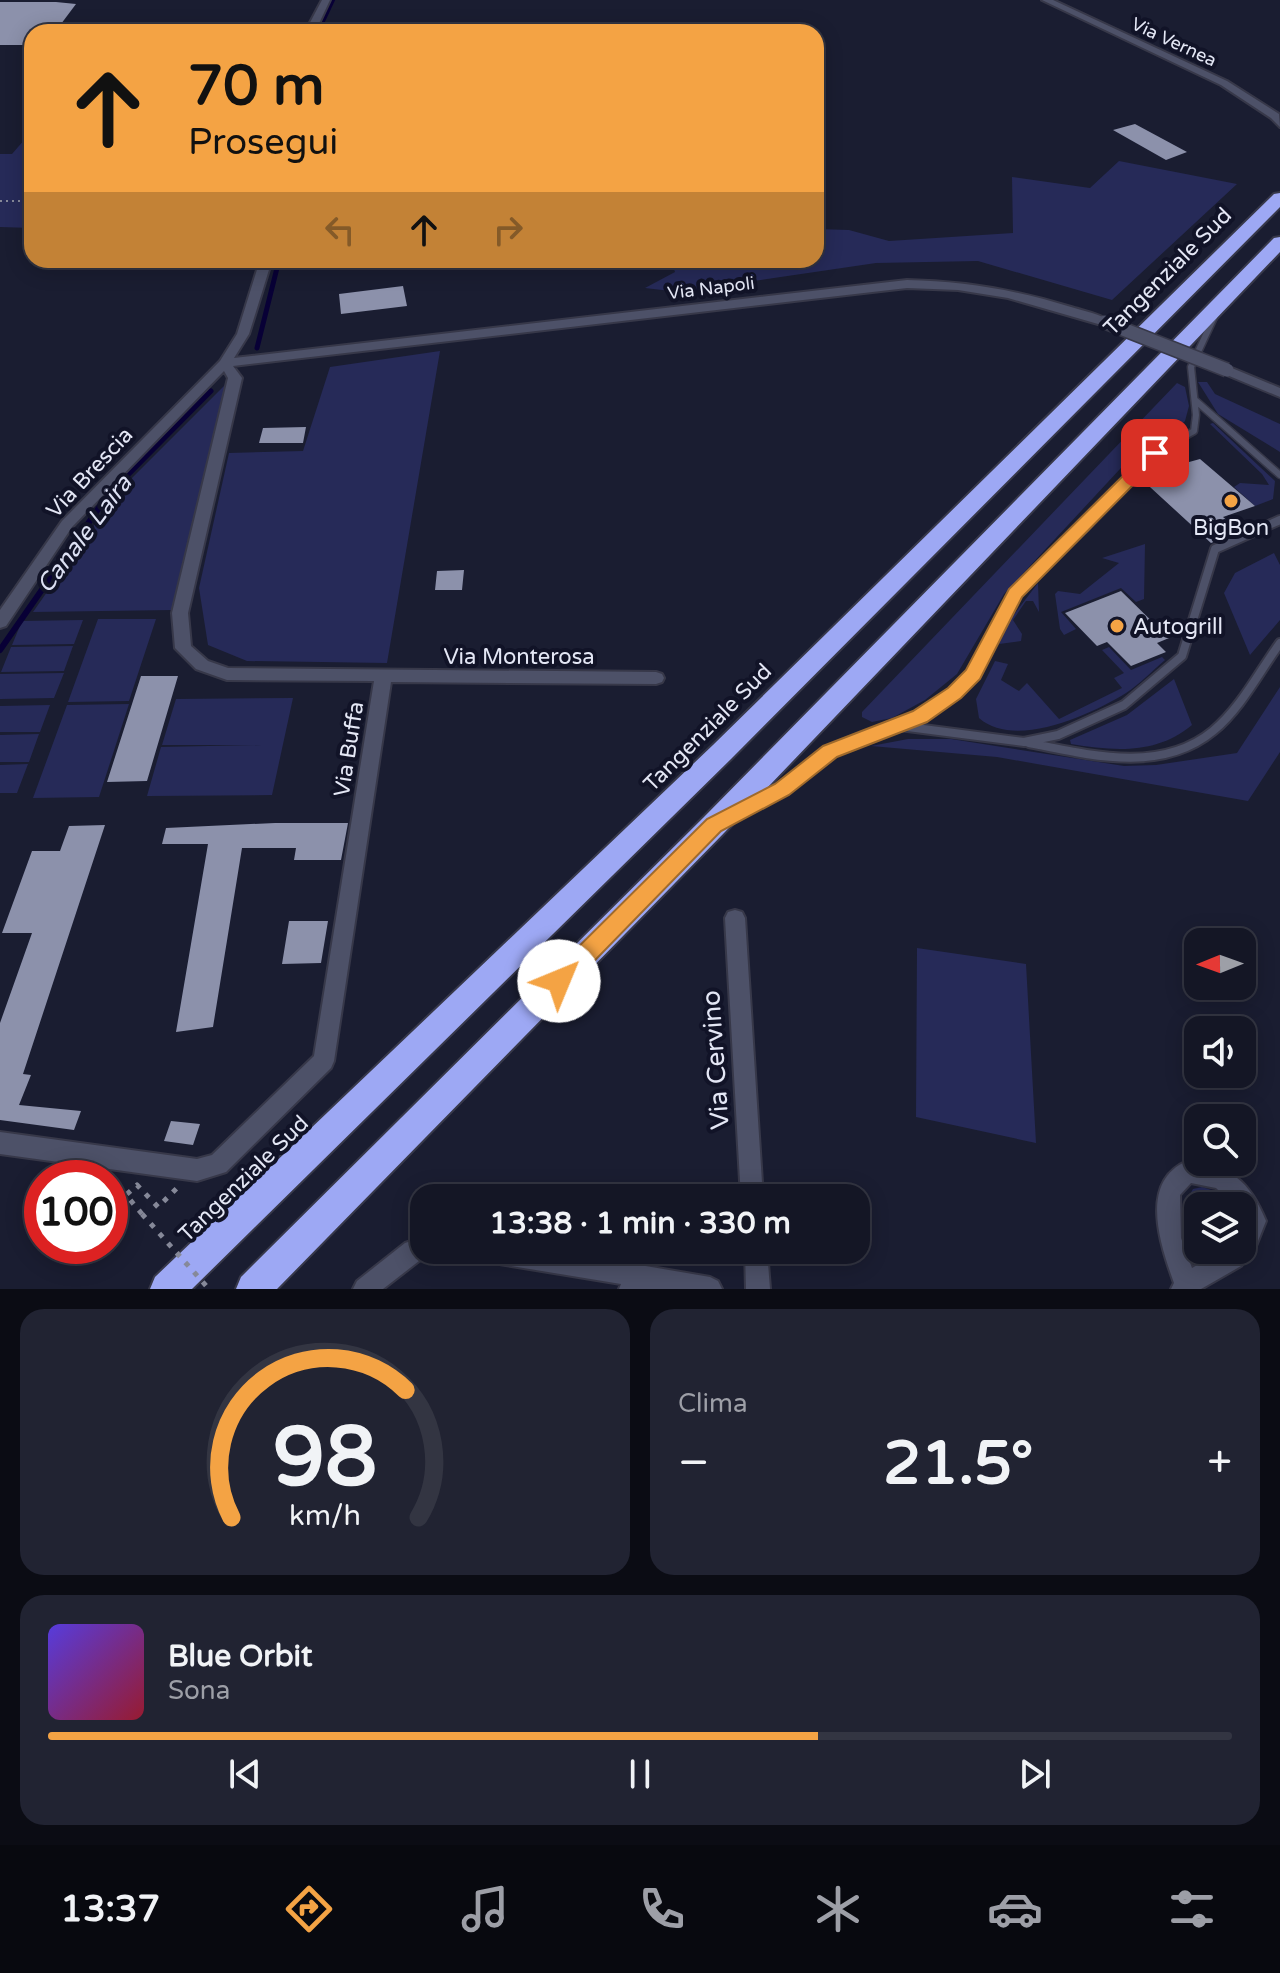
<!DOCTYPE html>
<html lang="it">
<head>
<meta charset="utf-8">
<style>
  :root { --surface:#141625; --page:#212332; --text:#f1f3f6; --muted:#9d9fa7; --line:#333542; --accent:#f4a344 }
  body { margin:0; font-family:"Varela Round",sans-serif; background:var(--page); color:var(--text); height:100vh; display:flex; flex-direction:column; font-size:30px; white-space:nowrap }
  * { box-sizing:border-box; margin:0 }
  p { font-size:26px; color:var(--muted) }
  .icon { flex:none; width:44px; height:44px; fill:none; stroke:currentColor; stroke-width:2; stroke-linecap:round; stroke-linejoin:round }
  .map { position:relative; height:1289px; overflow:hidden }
  .panel { display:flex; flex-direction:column; gap:20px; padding:20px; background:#0b0c14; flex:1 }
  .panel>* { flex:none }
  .banner { position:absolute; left:24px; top:24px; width:800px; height:244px; border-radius:24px; box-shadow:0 4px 20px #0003,0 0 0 2px var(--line); background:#f4a344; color:#111; overflow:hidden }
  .needle { width:52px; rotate:269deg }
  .buttons { position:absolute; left:1184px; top:928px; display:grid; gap:16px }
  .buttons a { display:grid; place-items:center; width:72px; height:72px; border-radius:16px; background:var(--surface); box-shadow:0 4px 20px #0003,0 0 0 2px var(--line); font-size:40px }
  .speed { position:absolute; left:24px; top:1160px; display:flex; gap:16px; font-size:40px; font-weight:700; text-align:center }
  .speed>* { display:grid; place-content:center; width:104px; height:104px; border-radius:50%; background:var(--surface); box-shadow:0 4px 20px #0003,0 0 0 2px var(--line); line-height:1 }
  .speed .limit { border:12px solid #d22; background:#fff; color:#111 }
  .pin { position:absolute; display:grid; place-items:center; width:68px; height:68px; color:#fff; margin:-34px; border-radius:16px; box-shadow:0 4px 12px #0006 }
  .me { position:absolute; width:88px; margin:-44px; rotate:45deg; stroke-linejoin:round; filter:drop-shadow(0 0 6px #0008) }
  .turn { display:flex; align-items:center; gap:28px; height:168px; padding:0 32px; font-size:36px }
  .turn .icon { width:104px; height:104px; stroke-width:2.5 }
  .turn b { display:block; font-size:56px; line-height:68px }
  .lanes { display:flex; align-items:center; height:76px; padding:0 32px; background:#0003; justify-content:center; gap:40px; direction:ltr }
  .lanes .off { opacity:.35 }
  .big { font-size:60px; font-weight:700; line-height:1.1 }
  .panel .tile { flex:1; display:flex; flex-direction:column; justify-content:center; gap:12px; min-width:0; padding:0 28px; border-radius:24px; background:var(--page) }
  .panel .dial { align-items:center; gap:0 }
  .dial svg { height:208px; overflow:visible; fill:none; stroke:var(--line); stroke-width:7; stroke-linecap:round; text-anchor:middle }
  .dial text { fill:var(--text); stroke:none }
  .song { display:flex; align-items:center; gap:24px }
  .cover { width:96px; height:96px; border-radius:12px; background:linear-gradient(135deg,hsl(250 70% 55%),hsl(350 70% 35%)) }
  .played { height:8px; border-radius:4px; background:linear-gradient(90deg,var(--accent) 65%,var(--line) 65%) }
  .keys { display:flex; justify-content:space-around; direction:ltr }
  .heat { display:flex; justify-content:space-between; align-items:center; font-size:44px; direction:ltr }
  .panel .tiles { flex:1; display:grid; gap:20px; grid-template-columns:1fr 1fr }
  .tile:last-child { grid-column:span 2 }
  .trip { position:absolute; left:410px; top:1184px; width:460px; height:80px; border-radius:24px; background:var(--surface); box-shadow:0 4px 20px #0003,0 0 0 2px var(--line); font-weight:700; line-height:80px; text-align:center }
  .tab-bar { display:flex; height:128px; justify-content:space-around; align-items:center; background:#08090f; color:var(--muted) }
  .tab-bar .icon { width:56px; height:56px }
  .tab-bar .selected { color:var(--accent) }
  .tab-bar b { font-size:36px; color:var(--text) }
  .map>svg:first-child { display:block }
  .green { fill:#262a58 }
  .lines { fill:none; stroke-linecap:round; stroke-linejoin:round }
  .stream-far2 { stroke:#080036; stroke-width:4 }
  .stream-far1 { stroke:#080036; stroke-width:5 }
  .stream { stroke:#080036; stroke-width:6 }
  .building { fill:#8c91ab }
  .service-far1-casing { stroke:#373849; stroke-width:9 }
  .service-casing { stroke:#373849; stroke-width:12 }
  .minor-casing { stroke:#373849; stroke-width:4 }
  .motorway-casing { stroke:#373849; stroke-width:4 }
  .path-far1 { stroke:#868999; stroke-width:2; stroke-dasharray:2 4; stroke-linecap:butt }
  .path { stroke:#868999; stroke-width:5; stroke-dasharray:5 8; stroke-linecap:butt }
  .service-far1 { stroke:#4d5168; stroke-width:6 }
  .service { stroke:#4d5168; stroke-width:8 }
  .minor { fill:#4d5168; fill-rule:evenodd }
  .motorway { fill:#9da8f4; fill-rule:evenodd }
  .minor-bridge-casing { stroke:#373849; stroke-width:16; stroke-linecap:butt }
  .path-bridge { stroke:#868999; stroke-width:5; stroke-dasharray:5 8; stroke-linecap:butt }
  .minor-bridge { stroke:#4d5168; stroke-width:13 }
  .route { fill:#f4a344; stroke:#9f6a2c; stroke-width:2 }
  .poi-dot { fill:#f4a344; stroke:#111327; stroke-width:3 }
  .labels { text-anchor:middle; stroke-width:8; stroke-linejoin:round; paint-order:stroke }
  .far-street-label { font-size:18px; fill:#e4e7f5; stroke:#111327 }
  .street-label { font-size:22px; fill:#e4e7f5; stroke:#111327 }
  .poi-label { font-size:22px; fill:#e4e7f5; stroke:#111327 }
  .water-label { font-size:24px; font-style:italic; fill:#dde1f4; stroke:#111327 }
  .near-street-label { font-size:26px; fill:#e4e7f5; stroke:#111327 }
</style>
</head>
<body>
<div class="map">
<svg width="1280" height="1289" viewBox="0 0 1280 1289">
  <rect width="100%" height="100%" fill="#1a1d31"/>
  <path class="green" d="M32,131V228L0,227V154H12Z
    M1119,161L1237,184L1112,300L978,261L876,263L679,292L645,288L675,272L671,260H816V229L849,230L889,241L1013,233L1012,177L1090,188Z
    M440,351L387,663L247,661L208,645L199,588L229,453L303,451L330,367Z
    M1198,382H1207L1215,394L1280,424V452L1218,414Z
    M1177,383L1185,387L1189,406L1185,421L1174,432L1133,455L1004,594L957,674L925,700L892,718L872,722L862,717V712Z
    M226,384L173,610L33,612L116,494Z
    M1213,423L1275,481L1273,499L1255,506L1234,487L1240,483L1269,485L1262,474L1210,424Z
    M1145,544L1144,599L1136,602L1121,588L1061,612L1076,629L1064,635L1060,629L1055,594L1058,591L1080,594L1119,563L1102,558Z
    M1274,553L1280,565V620L1250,655L1224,593L1235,573Z
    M1038,583L1039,612L1033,601H1026L1013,620L1022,634L1021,641L999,644L1012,617Z
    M98,619H156L129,701L68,702Z
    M83,620L74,644L12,645L22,621Z
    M73,646L64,671L1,672L11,647Z
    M1109,647L1131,670L1162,657L1165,660C1152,671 1140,684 1126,693C1092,714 1015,750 979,718L976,699L995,661L1008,664L1001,680L1019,691L1027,683L1059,719L1122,688L1114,678L1124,673L1102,650Z
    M64,673L54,698L0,699V674Z
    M1174,679L1192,725C1156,755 1114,751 1071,744L1070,740L1127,715Z
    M1280,687V752L1248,801L997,757L871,746L908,739H951L1124,766L1156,765L1237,753Z
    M293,698L272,795L147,796L161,747L262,745H162L176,699Z
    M129,704L99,797L33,798L67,705Z
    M50,705L40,732H0V706Z
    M39,734L29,762H0V735Z
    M28,764L17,793H0V765Z
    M917,948L1026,964L1036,1143L916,1117Z
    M1202,1187L1221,1193L1231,1206H1198V1228L1187,1213L1185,1203L1193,1189Z"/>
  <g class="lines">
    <path class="stream-far2" d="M318,32L333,0"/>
    <path class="stream-far1" d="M257,348L279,260
      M109,494L211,391"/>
    <path class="stream" d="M0,650L110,492"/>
  </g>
  <path class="building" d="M0,2H56L76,4L55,32H32V45H0Z
    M1135,124L1187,152L1166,160L1113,130Z
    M403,286L407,306L341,314L339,294Z
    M306,427L303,443H259L263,428Z
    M1200,459L1255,506L1223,517L1239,531L1211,543L1138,476Z
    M464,570L462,590H435L437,571Z
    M1121,591L1169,638L1157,643L1166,652L1131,666L1107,642L1097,646L1065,613Z
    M141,676H178L147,781L107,782Z
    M275,823H348L341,860H294L296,848H242L213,1027L176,1032L208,844H162L166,828Z
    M105,825L23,1074L31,1075L19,1105L81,1111L74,1130L0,1120V1023L32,933H2L32,851H60L69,826Z
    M289,921H328L321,963L282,964Z
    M171,1121L200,1124L193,1145L164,1141Z"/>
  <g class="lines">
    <defs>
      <path id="service-far1" d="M1195,400L1280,475
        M1114,494L1146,458L1194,431L1196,415L1191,367L1216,313"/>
      <path id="service" d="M900,726L1024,742L1058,735L1124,705L1182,656L1215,549L1280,520
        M1029,743C1089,755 1161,774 1213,731C1241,708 1259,672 1280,643
        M740,812L782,789L830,752L920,717L954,693L973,674L1015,593L1085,527L1116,492"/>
      <path id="minor" d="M322,0H330L315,32H305Z
        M1042,0H1053L1227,81L1279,114L1280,127L1271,118L1221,85Z
        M260,260H272L249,334L234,358L907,280C963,281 1017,290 1071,307C1084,311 1101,314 1111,322L1105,326L1008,298L958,290L907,288L233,366L242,378L188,613L191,646L208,661L228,668L656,672L662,674L664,678L662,682L656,684L391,682L334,1061L331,1068L226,1172L197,1181L0,1154V1132L197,1159L212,1155L314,1056L374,681L227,680L196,669L175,648L172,613L228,378L224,371L72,527L6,626L0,628V610L62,521L220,361L237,334Z
        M1227,366L1280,388V397L1222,373L1221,370Z
        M735,910L742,912L745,918L763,1198H741L725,918L728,912Z
        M1187,1161C1231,1166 1249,1180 1266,1221L1256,1246L1241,1266L1201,1289H1171L1174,1283C1161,1246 1138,1182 1187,1161ZM1191,1183L1216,1188L1235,1206H1242V1250H1224L1192,1268L1181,1238L1180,1195Z
        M424,1237V1250H435L432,1256L419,1261L383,1289H353L357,1281L405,1243Z
        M470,1250H552L710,1277L718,1281L722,1289H619L621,1284L481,1261L473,1258Z
        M745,1250H767L770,1289H746Z"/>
      <path id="motorway" d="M1280,193V207L731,759L192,1289H150L155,1277L713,745L1274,194Z
        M1280,237V252L724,833L277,1289H236L241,1277L704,817L1274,238Z"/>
    </defs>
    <use href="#service-far1" class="service-far1-casing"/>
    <use href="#service" class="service-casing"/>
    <use href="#minor" class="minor-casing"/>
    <use href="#motorway" class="motorway-casing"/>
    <path class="path-far1" d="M0,201H32"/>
    <path class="path" d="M142,1214L126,1195L137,1185L158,1207L177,1188"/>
    <use href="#service-far1" class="service-far1"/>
    <use href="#service" class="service"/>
    <use href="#minor" class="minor"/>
    <use href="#motorway" class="motorway"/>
    <defs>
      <path id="minor-bridge" d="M1105,322L1227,370"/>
    </defs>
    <use href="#minor-bridge" class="minor-bridge-casing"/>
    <path class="path-bridge" d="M142,1214L209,1289"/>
    <use href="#minor-bridge" class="minor-bridge"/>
  </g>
  <path class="route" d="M1155,448L1163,453L1161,457L1022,597L980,679L961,698L927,722L837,757L789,795L721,831L567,989L559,992L551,989L548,981L551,974L707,819L775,784L823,746L913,711L948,688L966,670L1009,589L1150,449Z"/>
  <g class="poi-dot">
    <circle cx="1231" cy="501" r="8"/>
    <circle cx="1117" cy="626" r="8"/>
  </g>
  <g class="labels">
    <g class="far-street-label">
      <text transform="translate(1174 42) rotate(25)" y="6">Via Vernea</text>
      <text transform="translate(711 288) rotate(-7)" y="6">Via Napoli</text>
    </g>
    <g class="street-label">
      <text transform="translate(1167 271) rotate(-45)" y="8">Tangenziale Sud</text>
      <text transform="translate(89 472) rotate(-47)" y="8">Via Brescia</text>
      <text x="519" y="664">Via Monterosa</text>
      <text transform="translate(707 727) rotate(-45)" y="8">Tangenziale Sud</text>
      <text transform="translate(348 749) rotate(-81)" y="8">Via Buffa</text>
      <text transform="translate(243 1178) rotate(-44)" y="8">Tangenziale Sud</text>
    </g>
    <g class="poi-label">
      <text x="1231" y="535">BigBon</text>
      <text x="1133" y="634" text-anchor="start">Autogrill</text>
    </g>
    <g class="water-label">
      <text transform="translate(84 534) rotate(-53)" y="8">Canale Laira</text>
    </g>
    <g class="near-street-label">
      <text transform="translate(715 1060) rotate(-94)" y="9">Via Cervino</text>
    </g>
  </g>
</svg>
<div class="buttons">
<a><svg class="needle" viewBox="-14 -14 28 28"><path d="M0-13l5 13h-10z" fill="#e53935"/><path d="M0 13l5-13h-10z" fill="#9d9fa7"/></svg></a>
<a><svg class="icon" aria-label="sound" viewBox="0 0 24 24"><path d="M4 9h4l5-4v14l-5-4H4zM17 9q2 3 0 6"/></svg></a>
<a><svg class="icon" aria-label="search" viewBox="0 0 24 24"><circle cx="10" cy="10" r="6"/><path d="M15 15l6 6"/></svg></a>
<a><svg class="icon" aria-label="layers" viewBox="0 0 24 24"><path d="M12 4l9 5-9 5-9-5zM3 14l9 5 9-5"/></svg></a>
</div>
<div class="speed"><div class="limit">100</div></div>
<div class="pin" style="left:1155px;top:453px;background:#d93025"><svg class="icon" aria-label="arrive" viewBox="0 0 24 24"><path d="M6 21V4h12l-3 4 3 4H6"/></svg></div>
<svg class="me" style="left:559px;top:981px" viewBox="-20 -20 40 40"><circle r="19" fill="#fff"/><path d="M0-13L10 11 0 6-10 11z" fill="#f4a344"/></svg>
<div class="trip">13:38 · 1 min · 330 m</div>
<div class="banner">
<div class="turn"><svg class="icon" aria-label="ahead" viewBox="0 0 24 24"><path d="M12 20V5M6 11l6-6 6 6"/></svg><div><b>70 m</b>Prosegui</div></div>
<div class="lanes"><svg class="icon off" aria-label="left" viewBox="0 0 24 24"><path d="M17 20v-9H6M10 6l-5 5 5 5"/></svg><svg class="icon" aria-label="ahead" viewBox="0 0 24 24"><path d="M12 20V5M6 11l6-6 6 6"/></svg><svg class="icon off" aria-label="right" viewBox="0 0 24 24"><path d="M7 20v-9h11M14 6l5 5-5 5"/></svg></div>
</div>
</div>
<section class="panel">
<div class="tiles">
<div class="tile dial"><svg viewBox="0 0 100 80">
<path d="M14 69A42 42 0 1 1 86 69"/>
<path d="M14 69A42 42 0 0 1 81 20" stroke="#f4a344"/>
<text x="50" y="56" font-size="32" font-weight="700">98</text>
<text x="50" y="72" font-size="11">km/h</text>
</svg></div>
<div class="tile"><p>Clima</p>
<div class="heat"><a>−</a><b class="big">21.5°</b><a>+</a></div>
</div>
<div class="tile">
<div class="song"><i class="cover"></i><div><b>Blue Orbit</b><p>Sona</p></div></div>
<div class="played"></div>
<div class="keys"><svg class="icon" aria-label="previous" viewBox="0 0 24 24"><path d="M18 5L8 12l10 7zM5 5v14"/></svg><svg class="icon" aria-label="pause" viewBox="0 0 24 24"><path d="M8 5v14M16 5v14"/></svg><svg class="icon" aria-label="next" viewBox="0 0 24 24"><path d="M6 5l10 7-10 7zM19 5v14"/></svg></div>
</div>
</div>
</section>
<nav class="tab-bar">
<b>13:37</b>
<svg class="icon selected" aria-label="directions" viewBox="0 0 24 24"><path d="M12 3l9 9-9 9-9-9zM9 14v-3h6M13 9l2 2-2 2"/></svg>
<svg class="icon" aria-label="music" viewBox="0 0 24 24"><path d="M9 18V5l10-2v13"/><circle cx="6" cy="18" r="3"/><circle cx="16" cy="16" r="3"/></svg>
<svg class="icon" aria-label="phone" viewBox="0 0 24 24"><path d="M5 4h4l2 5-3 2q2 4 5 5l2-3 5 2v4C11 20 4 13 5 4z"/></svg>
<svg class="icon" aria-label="climate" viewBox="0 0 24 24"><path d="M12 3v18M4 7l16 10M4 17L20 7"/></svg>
<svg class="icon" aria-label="car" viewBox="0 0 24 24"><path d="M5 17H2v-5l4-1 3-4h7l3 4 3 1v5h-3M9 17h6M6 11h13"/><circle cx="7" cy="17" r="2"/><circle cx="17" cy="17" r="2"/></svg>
<svg class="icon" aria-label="filters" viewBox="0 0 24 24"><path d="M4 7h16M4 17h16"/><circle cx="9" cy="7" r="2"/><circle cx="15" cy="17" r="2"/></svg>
</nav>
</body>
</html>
